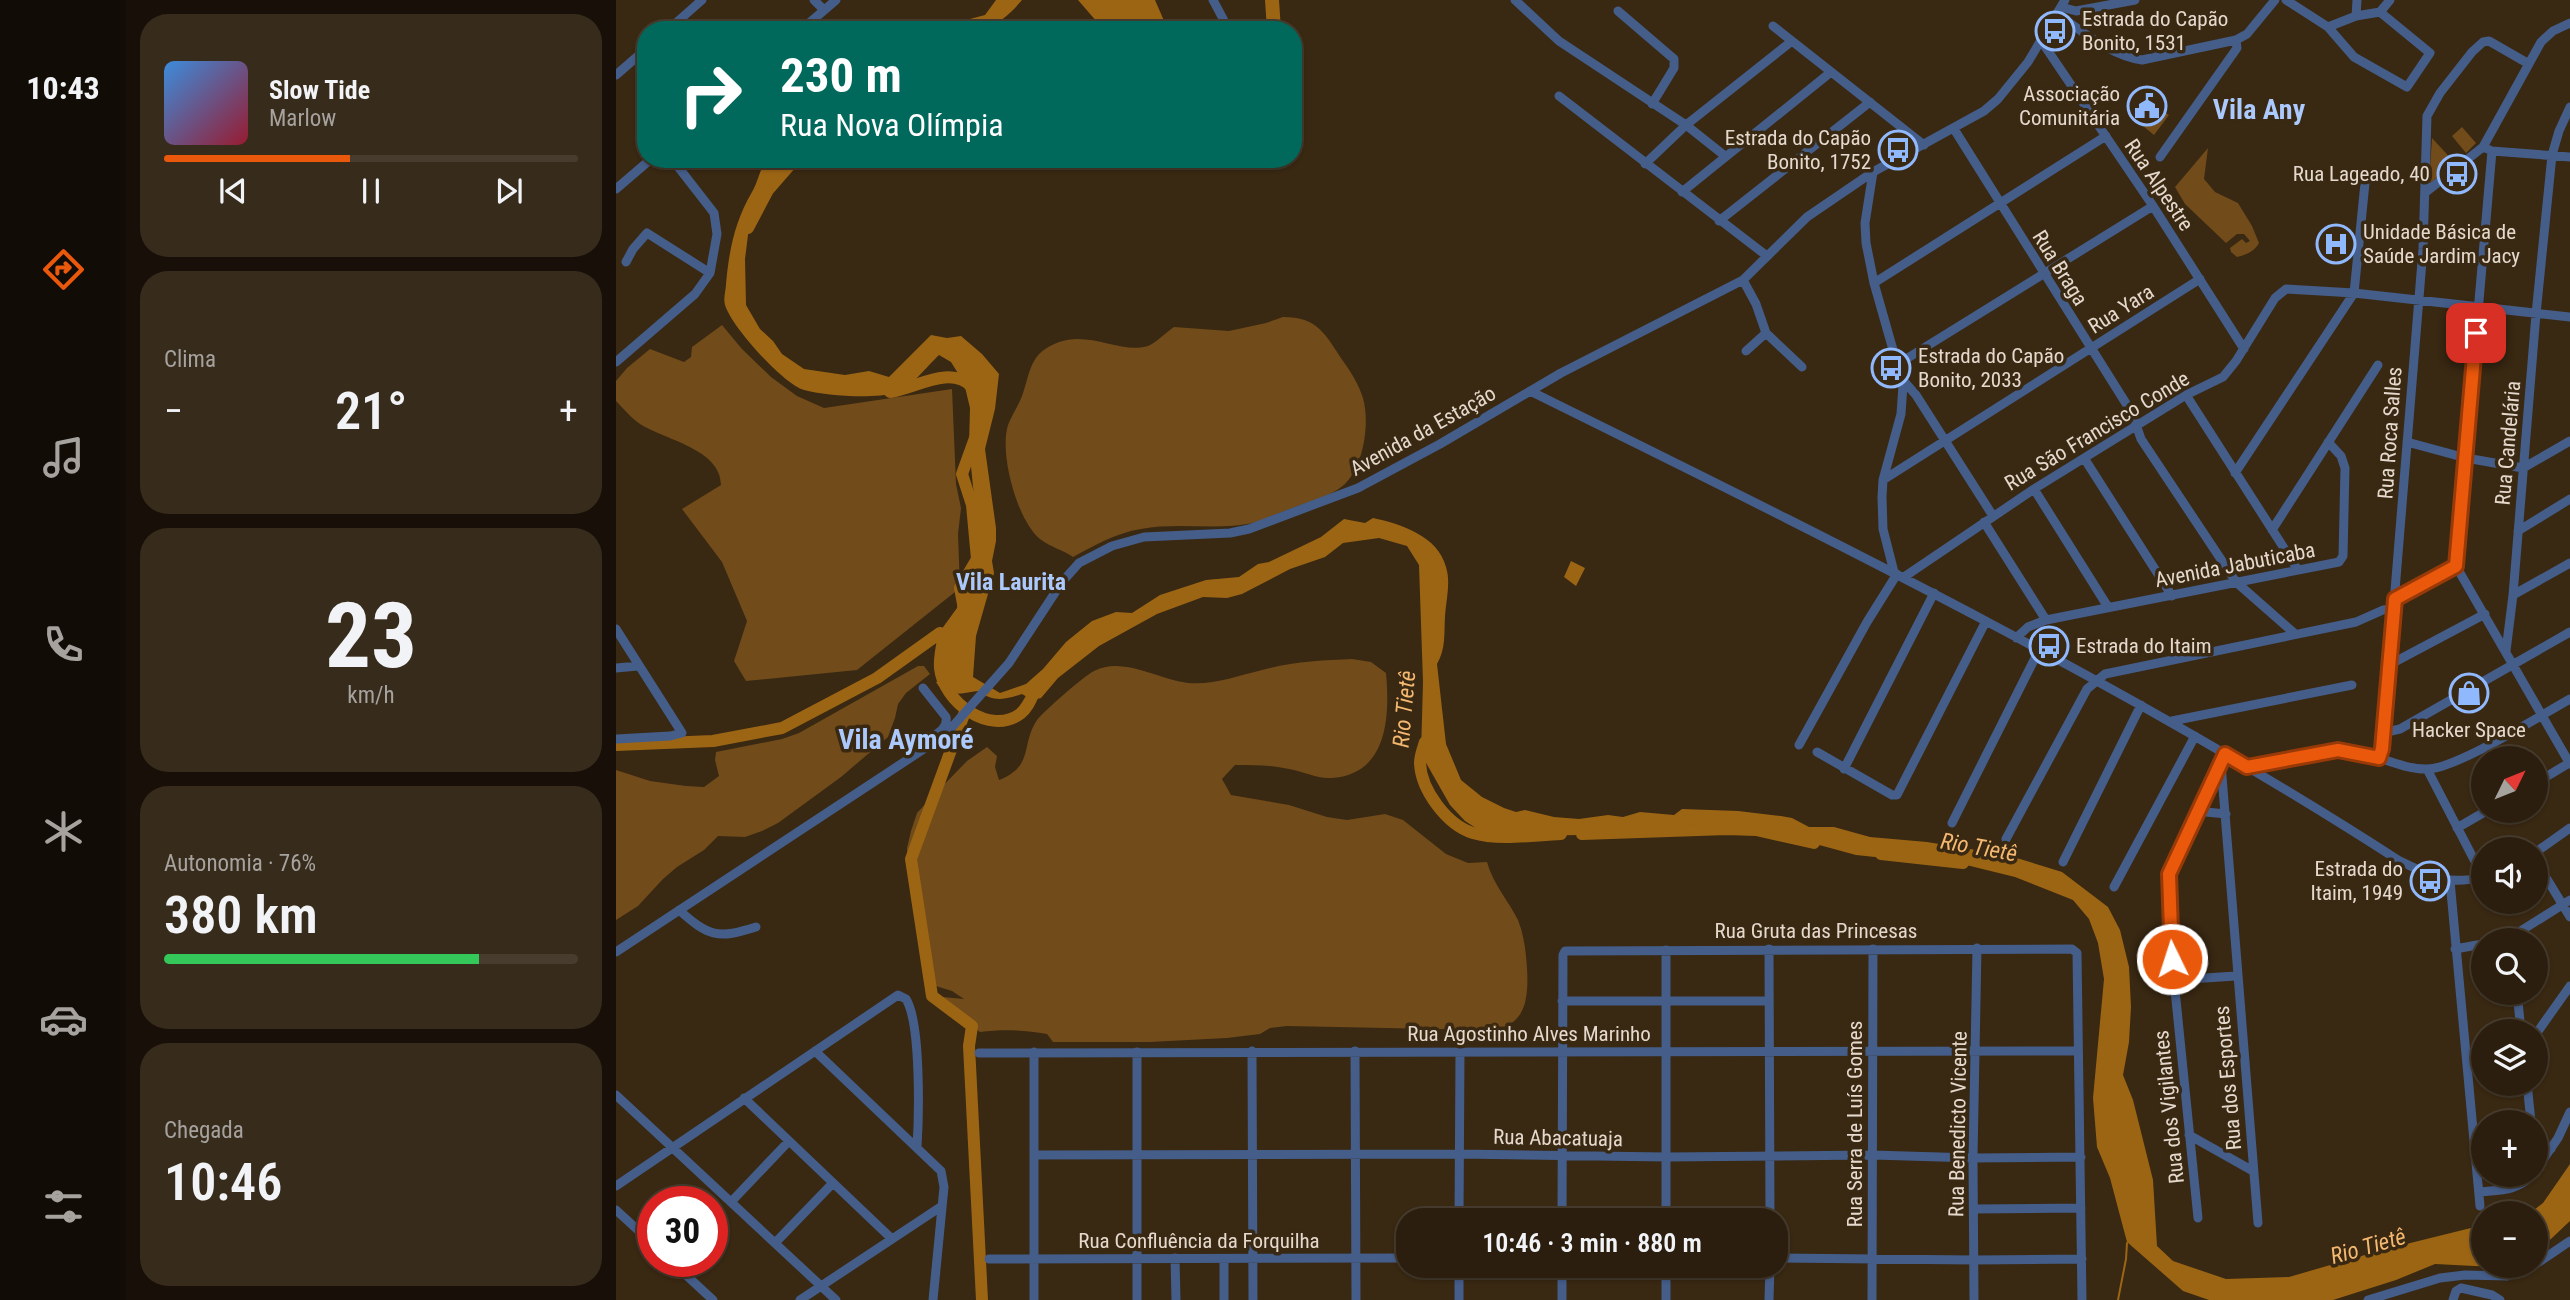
<!DOCTYPE html>
<html lang="pt">
<head>
<meta charset="utf-8">
<style>
  :root { --surface:#2b1e0e; --page:#372b1c; --text:#f1f3f6; --muted:#a6a29e; --line:#473c2e; --accent:#ea580c }
  body { margin:0; font-family:"Roboto Condensed",sans-serif; background:var(--page); color:var(--text); height:100vh; display:flex; flex-direction:column; font-size:26px; white-space:nowrap }
  * { box-sizing:border-box; margin:0 }
  p { font-size:23px; color:var(--muted) }
  .icon { flex:none; width:38px; height:38px; fill:none; stroke:currentColor; stroke-width:2; stroke-linecap:round; stroke-linejoin:round }
  .map { position:relative; flex:1; overflow:hidden }
  .details { display:flex; flex-direction:column; gap:14px; padding:14px; background:#181008; width:490px }
  .details>* { flex:none }
  .guide { position:absolute; left:21px; top:21px; width:665px; height:147px; border-radius:28px; box-shadow:0 2px 5px #0004,0 0 0 2px var(--line); background:#00695c; color:#fff; overflow:hidden }
  .needle { width:46px; rotate:47deg }
  .tools { position:absolute; left:1855px; top:746px; display:grid; gap:14px }
  .tools a { display:grid; place-items:center; width:77px; height:77px; border-radius:50%; background:var(--surface); box-shadow:0 2px 5px #0004,0 0 0 2px var(--line); font-size:35px }
  .speed { position:absolute; left:21px; top:1186px; display:flex; gap:14px; font-size:35px; font-weight:700; text-align:center }
  .speed>* { display:grid; place-content:center; width:91px; height:91px; border-radius:50%; background:var(--surface); box-shadow:0 2px 5px #0004,0 0 0 2px var(--line); line-height:1 }
  .speed .limit { border:10px solid #d22; background:#fff; color:#111 }
  .pin { position:absolute; display:grid; place-items:center; width:60px; height:60px; color:#fff; margin:-30px; border-radius:14px; box-shadow:0 4px 10px #0006 }
  .me { position:absolute; width:77px; margin:-38px; rotate:356deg; stroke-linejoin:round; filter:drop-shadow(0 0 5px #0008) }
  .turn { display:flex; align-items:center; gap:24px; height:147px; padding:0 28px; font-size:32px }
  .turn .icon { width:91px; height:91px; stroke-width:2.5 }
  .turn b { display:block; font-size:49px; line-height:60px }
  .big { font-size:52px; font-weight:600; line-height:1.1 }
  .details .tile { flex:1; display:flex; flex-direction:column; justify-content:center; gap:10px; min-width:0; padding:0 24px; border-radius:28px; background:var(--page) }
  .details .dial { align-items:center; gap:0 }
  .dial b { font-size:91px; line-height:1 }
  .song { display:flex; align-items:center; gap:21px }
  .cover { width:84px; height:84px; border-radius:10px; background:linear-gradient(135deg,hsl(210 70% 55%),hsl(350 70% 35%)) }
  .played { height:7px; border-radius:4px; background:linear-gradient(90deg,var(--accent) 45%,var(--line) 45%) }
  .keys { display:flex; justify-content:space-around; direction:ltr }
  .heat { display:flex; justify-content:space-between; align-items:center; font-size:38px; direction:ltr }
  .charge { height:10px; border-radius:5px; background:linear-gradient(90deg,#34c759 76%,var(--line) 0) }
  .trip { position:absolute; left:780px; top:1208px; width:392px; height:70px; border-radius:28px; background:var(--surface); box-shadow:0 2px 5px #0004,0 0 0 2px var(--line); font-weight:600; line-height:70px; text-align:center }
  main { display:flex; flex:1; min-height:0 }
  .dock { display:flex; flex-direction:column; width:126px; justify-content:space-around; align-items:center; background:#110c06; color:var(--muted) }
  .dock .icon { width:49px; height:49px }
  .dock .on { color:var(--accent) }
  .dock b { font-size:32px; color:var(--text) }
  .map>svg:first-child { display:block }
  .green { fill:#714b1a }
  .water { fill:#9c6514 }
  .lines { fill:none; stroke-linecap:round; stroke-linejoin:round }
  .stream { stroke:#9c6514; stroke-width:2 }
  .river { stroke:#9c6514; stroke-width:12 }
  .minor { stroke:#445d89; stroke-width:9 }
  .route-casing { stroke:#983908; stroke-width:18 }
  .route { stroke:#ea580c; stroke-width:12 }
  .labels { text-anchor:middle; stroke-width:7; stroke-linejoin:round; paint-order:stroke }
  .poi-label { font-size:21px; fill:#e5d9cd; stroke:#392812; text-anchor:start }
  .street-label { font-size:21px; fill:#e5d9cd; stroke:#392812 }
  .water-label { font-size:23px; font-style:italic; fill:#f5b870; stroke:#392812 }
  .quarter-label { font-size:24px; font-weight:bold; fill:#abc9fd; stroke:#392812 }
  .district-label { font-size:28px; font-weight:bold; fill:#abc9fd; stroke:#392812 }
</style>
</head>
<body>
<main>
<nav class="dock">
<b>10:43</b>
<svg class="icon on" aria-label="directions" viewBox="0 0 24 24"><path d="M12 3l9 9-9 9-9-9zM9 14v-3h6M13 9l2 2-2 2"/></svg>
<svg class="icon" aria-label="music" viewBox="0 0 24 24"><path d="M9 18V5l10-2v13"/><circle cx="6" cy="18" r="3"/><circle cx="16" cy="16" r="3"/></svg>
<svg class="icon" aria-label="phone" viewBox="0 0 24 24"><path d="M5 4h4l2 5-3 2q2 4 5 5l2-3 5 2v4C11 20 4 13 5 4z"/></svg>
<svg class="icon" aria-label="climate" viewBox="0 0 24 24"><path d="M12 3v18M4 7l16 10M4 17L20 7"/></svg>
<svg class="icon" aria-label="car" viewBox="0 0 24 24"><path d="M5 17H2v-5l4-1 3-4h7l3 4 3 1v5h-3M9 17h6M6 11h13"/><circle cx="7" cy="17" r="2"/><circle cx="17" cy="17" r="2"/></svg>
<svg class="icon" aria-label="filters" viewBox="0 0 24 24"><path d="M4 7h16M4 17h16"/><circle cx="9" cy="7" r="2"/><circle cx="15" cy="17" r="2"/></svg>
</nav>
<section class="details">
<div class="tile">
<div class="song"><i class="cover"></i><div><b>Slow Tide</b><p>Marlow</p></div></div>
<div class="played"></div>
<div class="keys"><svg class="icon" aria-label="previous" viewBox="0 0 24 24"><path d="M18 5L8 12l10 7zM5 5v14"/></svg><svg class="icon" aria-label="pause" viewBox="0 0 24 24"><path d="M8 5v14M16 5v14"/></svg><svg class="icon" aria-label="next" viewBox="0 0 24 24"><path d="M6 5l10 7-10 7zM19 5v14"/></svg></div>
</div>
<div class="tile"><p>Clima</p>
<div class="heat"><a>−</a><b class="big">21°</b><a>+</a></div>
</div>
<div class="tile dial"><b>23</b><p>km/h</p></div>
<div class="tile"><p>Autonomia · 76%</p><b class="big">380 km</b><div class="charge"></div></div>
<div class="tile"><p>Chegada</p><b class="big">10:46</b></div>
</section>
<div class="map">
<svg width="1954" height="1300" viewBox="0 0 1954 1300">
  <rect width="100%" height="100%" fill="#392812"/>
  <path class="green" d="M1541,107L1553,115L1538,135L1527,126Z
    M1846,127L1860,143L1850,153L1836,136Z
    M1816,138L1839,163L1813,184Z
    M1592,148L1588,179L1599,192L1622,203L1636,226L1643,243C1639,251 1630,255 1621,257L1615,252L1614,248L1626,239L1630,243L1634,241L1628,234H1621L1610,243L1569,204L1559,187Z
    M667,317C702,317 709,334 727,361C735,372 743,385 747,398C754,423 748,465 729,484C715,497 689,503 671,510C659,515 645,522 631,524C596,530 561,522 525,529C500,533 479,545 457,557C447,550 434,547 424,539C401,520 383,454 392,425C396,415 402,406 406,396C415,371 413,353 443,342C474,331 506,354 532,346C540,343 550,332 558,327L613,331L650,323Z
    M106,325L126,349L155,377L181,396L208,408L336,389L340,484L345,508L342,534L344,588L241,670L130,681L118,661L131,621L106,562L66,509L105,485C105,449 49,440 24,424C15,418 8,409 0,401V381L11,368L34,349L68,362L75,357L76,347Z
    M736,659L755,662L770,673C774,716 772,775 715,778C702,779 686,771 673,769C655,765 637,765 619,765L606,779L615,795L673,805L711,817L731,820L769,814L787,820L830,854L852,863L871,862C877,884 892,900 902,920C908,935 910,952 911,968C913,1001 909,1029 870,1030L671,1026L654,1028L644,1034L611,1038L534,1042H437L431,1034C408,1030 388,1029 364,1032L316,996L348,999L336,991L310,983L311,965L305,928L302,889L292,867L291,848L295,831L301,813L314,799L351,761L371,747L381,756L379,767L383,780C419,765 404,746 421,720C428,711 468,676 478,671C507,656 543,680 572,683C598,685 621,676 646,670C674,662 707,660 736,659Z
    M302,666H308L314,674L290,693L282,704L279,718L272,737L225,777L162,823L146,831L129,837L102,836L88,850L61,867L47,879L22,906L0,920V770L34,781L70,786L88,787L103,776L99,760L100,752L166,739L183,733Z"/>
  <path class="water" d="M380,0H406C381,30 366,30 330,30L335,24L369,15Z
    M462,0H539L552,30H488Z
    M649,0H663L665,30H651Z
    M153,159H173L143,199L139,217L133,227L129,259L130,305L144,329L157,341L166,354L188,369L229,375L253,371L273,377L315,335L331,338L345,336L366,354L383,374L379,409L369,449L380,528V541L376,561L378,573L360,636L357,677L384,693L410,684L427,669L450,642L476,621L500,612L516,613L544,595L590,580L623,577L642,564L653,562L705,537L728,519L749,523L757,518C785,524 822,536 830,567C835,583 830,600 829,616C828,633 830,649 821,664L830,744L845,780L866,797L888,808L900,812L909,810L938,817L963,819L992,815L1007,817L1024,812L1058,815L1066,809L1122,811L1165,816L1176,818L1193,827H1218L1254,837L1311,842L1391,855L1446,872L1492,907L1504,930L1513,967L1515,1007L1513,1042L1507,1075L1517,1100L1537,1180L1541,1246L1557,1261L1610,1279L1673,1277L1766,1250L1867,1225V1265H1901L1898,1268L1819,1264L1780,1280L1717,1300H1593L1567,1291L1511,1242L1494,1178L1481,1147L1477,1098L1488,979L1482,943L1473,919L1457,900L1399,877L1338,862L1288,855L1259,857L1240,855L1170,836L1090,824L1000,830L968,835L890,836L866,832L849,821L834,805L805,754L807,682L803,565L791,546L763,538L727,543L709,557L674,569L626,594L611,598L587,597L541,614L483,646L442,678L425,698L416,700L406,694C389,700 377,702 362,691C345,693 330,699 320,682L328,680L329,658L322,641L325,630L341,608L344,588L356,573L363,547L353,446L354,408L348,383L335,362L323,355C311,366 294,389 279,393C258,399 209,396 188,390C167,384 115,326 109,305C107,298 110,290 110,284C113,250 119,221 136,192C143,181 143,167 153,159Z
    M955,561L969,568L960,586L948,577Z
    M1954,1164V1221L1920,1253V1213H1914L1927,1203Z"/>
  <g class="lines">
    <path class="stream" d="M1502,1300L1510,1259L1511,1243"/>
    <path class="river" d="M132,228L152,190L179,159
      M274,392C299,388 335,365 355,386
      M347,604L344,588L361,559L356,505L346,474L359,438
      M328,636C326,645 323,658 324,668C327,702 374,736 404,714C413,707 416,696 421,686
      M350,709L295,859L316,996L356,1026L353,1046L366,1300
      M809,742C807,748 804,756 804,763C805,790 831,825 857,833C884,841 917,835 945,834
      M0,745L97,741L166,728L261,678L324,633
      M966,834L1111,829L1140,830L1198,843
      M1265,854L1347,863"/>
    <path class="minor" d="M198,0L208,10
      M597,0L613,30
      M899,0L943,41L1070,125L1109,156
      M1670,0L1712,27L1738,57L1791,87L1814,53L1764,12
      M1445,7L1460,11L1519,0
      M1002,11L1058,59V68L1036,104
      M1441,14C1466,31 1495,56 1526,60L1620,40L1631,34L1659,0
      M1740,16L1741,0
      M1157,26L1308,145
      M1712,27L1740,16L1764,12L1774,0
      M52,30L86,0
      M185,30L220,0
      M1426,42L1537,206L1628,349
      M0,75L30,49
      M943,96L1151,256
      M1338,129L1516,413L1525,439L1620,582L1678,633
      M1876,151L1954,157
      M1544,157L1621,48L1620,40
      M1029,164L1070,125L1176,41
      M0,189L35,159
      M1066,192L1215,72
      M1810,192L1867,147L1925,42L1937,31L1954,23
      M1103,221L1254,102
      M10,262L17,249L31,233L94,273
      M1127,280L1140,304L1150,333L1186,367
      M1258,283L1490,136
      M1130,351L1150,333
      M0,362L79,294L94,273L101,234L98,213L56,159
      M1282,364L1537,206
      M1286,379L1300,395L1377,516
      M914,391C1209,537 1505,681 1782,860C1815,876 1830,886 1867,877
      M1570,395L1682,570
      M1791,442L1850,458L1907,468L1954,441
      M1468,458L1556,596
      M1619,473L1738,293L1750,173
      M1267,480L1584,279
      M1418,489L1492,607
      M1368,522L1430,620
      M1656,530L1762,365
      M1902,531L1954,499
      M1840,566L1876,151L1867,147
      M1840,566L1954,764
      M1278,572L1267,529L1266,497L1267,480L1285,414L1287,385L1258,283L1250,243L1249,223L1257,172L1368,111L1382,99L1412,62L1449,0
      M1288,577L1418,489L1570,395L1607,377L1620,361L1659,298L1670,289L1738,293L1954,317
      M1897,595L1954,563
      M1779,599L1840,566
      M0,629L66,733L54,736L0,739
      M1400,638L1412,627L1430,620L1723,562L1727,556L1729,468L1725,456L1712,442
      M1890,651L1897,595L1920,314L1936,155L1943,131L1954,107
      M1773,665L1869,614
      M0,668L22,666
      M307,688L330,717C332,728 322,733 314,739
      M1556,721L1736,685
      M1766,733L1784,729L1954,632
      M1183,745L1251,622L1281,574
      M1201,752L1276,795H1281L1370,621
      M1763,758L1766,749L1807,249L1811,116L1824,93L1856,52L1867,42L1873,41L1913,64
      M1605,764L1642,1223
      M1631,767C1664,759 1704,746 1737,751C1762,755 1785,769 1810,769C1839,770 1925,715 1954,699
      M1228,769L1318,593
      M1811,769L1867,877
      M1920,783L1953,763
      M1580,811L1610,814
      M1336,823L1423,650
      M1841,828L1872,810
      M1390,839L1471,689L1489,674L1740,622L1767,610L1778,609
      M1920,852L1954,828
      M1920,861L1954,917
      M1447,862L1525,705
      M1834,881L1864,1206
      M1498,887L1579,736
      M63,910C93,937 102,939 140,927
      M1886,940L1895,937L1954,900
      M1153,949L1154,1220
      M1839,949L1867,944
      M1050,950V1220
      M0,952L329,735L393,663L446,582L463,563L496,546L528,537L614,533L633,529L742,488L824,444L945,373L1127,280L1191,217L1257,172
      M1558,980L1620,976
      M1901,992L1905,1031
      M946,1001H1153
      M1920,1034L1954,986
      M199,1051L325,1171L328,1187L317,1300
      M636,1051L637,1300
      M739,1051L740,1300
      M418,1052V1300
      M521,1052V1300
      M363,1053L1462,1051
      M1911,1083L1915,1122
      M0,1095L220,1300
      M128,1098L276,1239
      M1573,1135L1637,1171
      M1920,1140L1935,1149
      M418,1155L843,1154L1051,1157L1257,1155L1357,1158L1465,1157
      M1920,1170L1942,1138L1954,1112
      M0,1186L282,995L290,999C305,1023 303,1116 301,1147
      M1864,1192C1884,1190 1903,1191 1917,1174
      M115,1202L173,1141
      M1358,1209L1465,1208
      M0,1210L37,1244
      M1582,1218L1558,980L1552,886L1557,861L1609,754
      M843,1220L844,1052
      M946,1220L947,955L949,951L1456,949L1461,953L1466,1300
      M159,1243L217,1183
      M559,1258L560,1300
      M1160,1258L1358,1260L1466,1259
      M373,1259L793,1258
      M608,1259V1300
      M56,1262L97,1300
      M1920,1264L1954,1241
      M946,1265V1300
      M1050,1265V1300
      M184,1300L326,1206
      M843,1300V1265
      M1153,1300L1154,1265
      M1256,1300L1257,949
      M1358,1300L1357,1158L1361,948
      M1752,1300L1824,1278L1849,1275L1891,1276L1918,1265
      M1837,1300L1840,1291L1845,1288L1876,1295L1884,1300"/>
  </g>
  <g class="lines">
    <defs>
      <path id="route" d="M1556,959L1553,874L1609,754L1631,767L1722,750L1763,758L1766,749L1779,599L1840,566L1860,333"/>
    </defs>
    <use href="#route" class="route-casing"/>
    <use href="#route" class="route"/>
  </g>
  <defs>
    <symbol id="bus-ring" viewBox="-11 -11 22 22"><circle r="9.5" fill="#392812" stroke="#90b8fd" stroke-width="1.5"/><path d="M-5-6H5V4H4V6H2V4H-2V6H-4V4H-5ZM-3.5-4V0h7V-4ZM-3.5 1.2v1.5H-2V1.2ZM2 1.2v1.5H3.5V1.2Z" fill="#90b8fd"/></symbol>
    <symbol id="civic-ring" viewBox="-11 -11 22 22"><circle r="9.5" fill="#392812" stroke="#90b8fd" stroke-width="1.5"/><path d="M-.6-6.5H3V-4.5H.6V-3L4-1V1h2V6H-6V1h2V-1L-.6-3ZM-1.2 2.5V6h2.4V2.5Z" fill="#90b8fd"/></symbol>
    <symbol id="hospital-ring" viewBox="-11 -11 22 22"><circle r="9.5" fill="#392812" stroke="#90b8fd" stroke-width="1.5"/><path d="M-5-5h3v3.5h4V-5h3V5h-3V1.5h-4V5h-3Z" fill="#90b8fd"/></symbol>
    <symbol id="shop-ring" viewBox="-11 -11 22 22"><circle r="9.5" fill="#392812" stroke="#90b8fd" stroke-width="1.5"/><path d="M-5-2.5h2.3a2.7 3.5 0 0 1 5.4 0H5L5.5 6h-11ZM-1.5-2.5h3a1.5 2.3 0 0 0-3 0Z" fill="#90b8fd"/></symbol>
  </defs>
  <g fill-rule="evenodd">
    <use href="#bus-ring" x="1417" y="9" width="44" height="44"/>
    <use href="#civic-ring" x="1509" y="84" width="44" height="44"/>
    <use href="#bus-ring" x="1260" y="128" width="44" height="44"/>
    <use href="#bus-ring" x="1819" y="152" width="44" height="44"/>
    <use href="#hospital-ring" x="1698" y="222" width="44" height="44"/>
    <use href="#bus-ring" x="1253" y="346" width="44" height="44"/>
    <use href="#bus-ring" x="1411" y="624" width="44" height="44"/>
    <use href="#shop-ring" x="1831" y="671" width="44" height="44"/>
    <use href="#bus-ring" x="1792" y="859" width="44" height="44"/>
  </g>
  <g class="labels">
    <g class="poi-label">
      <text x="1466" y="26">Estrada do Capão<tspan x="1466" dy="24">Bonito, 1531</tspan></text>
      <text x="1504" y="101" text-anchor="end">Associação<tspan x="1504" dy="24">Comunitária</tspan></text>
      <text x="1255" y="145" text-anchor="end">Estrada do Capão<tspan x="1255" dy="24">Bonito, 1752</tspan></text>
      <text x="1814" y="181" text-anchor="end">Rua Lageado, 40</text>
      <text x="1747" y="239">Unidade Básica de<tspan x="1747" dy="24">Saúde Jardim Jacy</tspan></text>
      <text x="1302" y="363">Estrada do Capão<tspan x="1302" dy="24">Bonito, 2033</tspan></text>
      <text x="1460" y="653">Estrada do Itaim</text>
      <text x="1853" y="737" text-anchor="middle">Hacker Space</text>
      <text x="1787" y="876" text-anchor="end">Estrada do<tspan x="1787" dy="24">Itaim, 1949</tspan></text>
    </g>
    <g class="street-label">
      <text transform="translate(1543 185) rotate(56)" y="7">Rua Alpestre</text>
      <text transform="translate(1444 268) rotate(58)" y="7">Rua Braga</text>
      <text transform="translate(1505 309) rotate(-32)" y="7">Rua Yara</text>
      <text transform="translate(807 431) rotate(-29)" y="7">Avenida da Estação</text>
      <text transform="translate(1481 431) rotate(-31)" y="7">Rua São Francisco Conde</text>
      <text transform="translate(1774 433) rotate(-86)" y="7">Rua Roca Salles</text>
      <text transform="translate(1892 443) rotate(-85)" y="7">Rua Candelária</text>
      <text transform="translate(1619 565) rotate(-11)" y="7">Avenida Jabuticaba</text>
      <text x="1200" y="938">Rua Gruta das Princesas</text>
      <text x="913" y="1041">Rua Agostinho Alves Marinho</text>
      <text transform="translate(1612 1078) rotate(-95)" y="7">Rua dos Esportes</text>
      <text transform="translate(1553 1107) rotate(-96)" y="7">Rua dos Vigilantes</text>
      <text transform="translate(1239 1124) rotate(-90)" y="7">Rua Serra de Luís Gomes</text>
      <text transform="translate(1342 1124) rotate(-89)" y="7">Rua Benedicto Vicente</text>
      <text transform="translate(942 1138) rotate(1)" y="7">Rua Abacatuaja</text>
      <text x="583" y="1248">Rua Confluência da Forquilha</text>
    </g>
    <g class="water-label">
      <text transform="translate(788 709) rotate(-85)" y="8">Rio Tietê</text>
      <text transform="translate(1363 847) rotate(10)" y="8">Rio Tietê</text>
      <text transform="translate(1752 1246) rotate(-16)" y="8">Rio Tietê</text>
    </g>
    <g class="quarter-label">
      <text x="395" y="590">Vila Laurita</text>
    </g>
    <g class="district-label">
      <text x="1643" y="119">Vila Any</text>
      <text x="290" y="749">Vila Aymoré</text>
    </g>
  </g>
</svg>
<div class="tools">
<a><svg class="needle" viewBox="-14 -14 28 28"><path d="M0-13l5 13h-10z" fill="#e53935"/><path d="M0 13l5-13h-10z" fill="#a6a29e"/></svg></a>
<a><svg class="icon" aria-label="sound" viewBox="0 0 24 24"><path d="M4 9h4l5-4v14l-5-4H4zM17 9q2 3 0 6"/></svg></a>
<a><svg class="icon" aria-label="search" viewBox="0 0 24 24"><circle cx="10" cy="10" r="6"/><path d="M15 15l6 6"/></svg></a>
<a><svg class="icon" aria-label="layers" viewBox="0 0 24 24"><path d="M12 4l9 5-9 5-9-5zM3 14l9 5 9-5"/></svg></a>
<a>+</a>
<a>−</a>
</div>
<div class="speed"><div class="limit">30</div></div>
<div class="pin" style="left:1860px;top:333px;background:#d93025"><svg class="icon" aria-label="arrive" viewBox="0 0 24 24"><path d="M6 21V4h12l-3 4 3 4H6"/></svg></div>
<svg class="me" style="left:1556px;top:959px" viewBox="-20 -20 40 40"><circle r="17" fill="#ea580c" stroke="#fff" stroke-width="3"/><path d="M0-11L8 9 0 5-8 9z" fill="#fff"/></svg>
<div class="trip">10:46 · 3 min · 880 m</div>
<div class="guide">
<div class="turn"><svg class="icon" aria-label="right" viewBox="0 0 24 24"><path d="M7 20v-9h11M14 6l5 5-5 5"/></svg><div><b>230 m</b>Rua Nova Olímpia</div></div>
</div>
</div>
</main>
</body>
</html>
